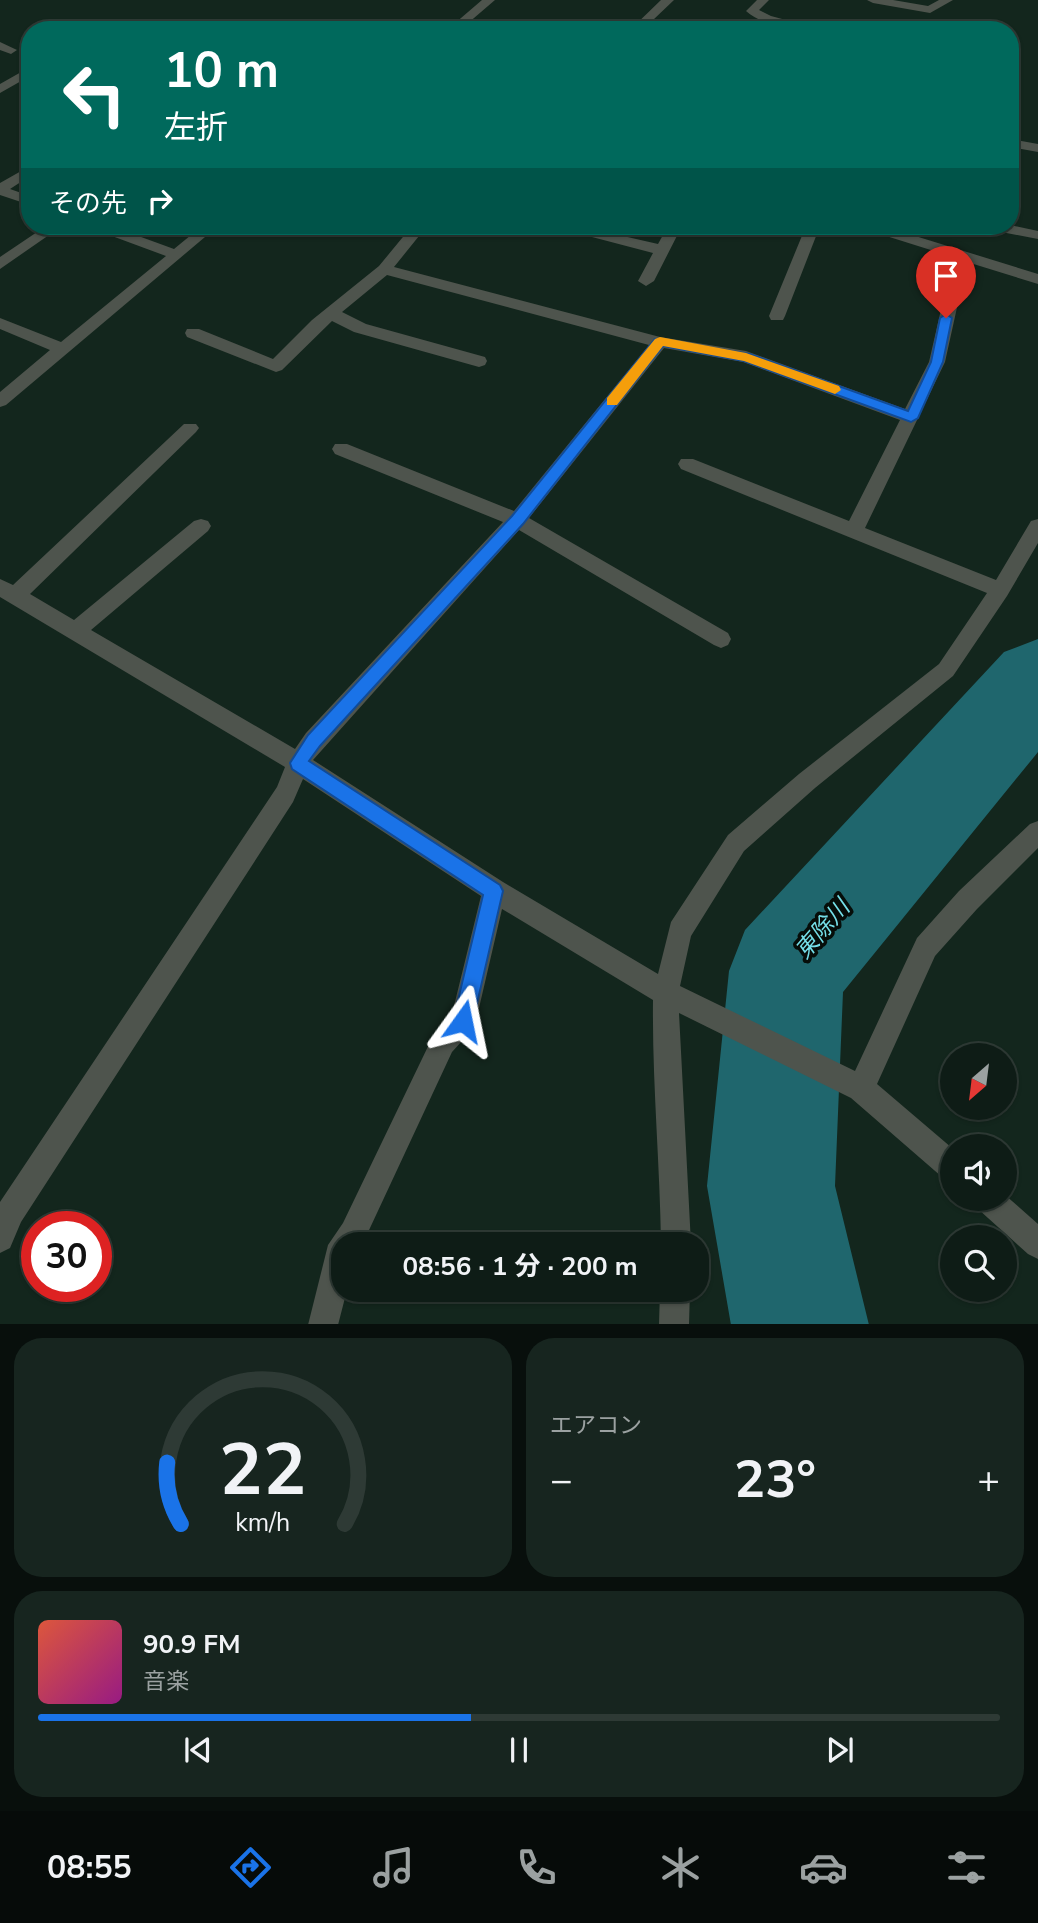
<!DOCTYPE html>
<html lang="ja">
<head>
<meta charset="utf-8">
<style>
  :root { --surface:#0e1c16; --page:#17251f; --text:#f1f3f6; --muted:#9ba1a1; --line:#2e3a35; --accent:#1a73e8 }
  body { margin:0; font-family:"Nunito Sans","Noto Sans JP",sans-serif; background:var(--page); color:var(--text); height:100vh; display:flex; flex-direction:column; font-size:26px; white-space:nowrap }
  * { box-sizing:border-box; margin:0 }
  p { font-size:23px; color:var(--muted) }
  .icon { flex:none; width:38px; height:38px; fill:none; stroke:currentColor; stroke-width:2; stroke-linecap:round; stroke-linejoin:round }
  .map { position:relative; height:1324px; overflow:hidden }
  .side { display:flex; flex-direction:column; gap:14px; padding:14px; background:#080f0c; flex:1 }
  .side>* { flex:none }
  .top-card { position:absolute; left:21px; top:21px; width:998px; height:214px; border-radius:28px; box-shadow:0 2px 5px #0004,0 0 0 2px var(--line); background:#00695c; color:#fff; overflow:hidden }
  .needle { width:46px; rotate:208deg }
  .tools { position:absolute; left:940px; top:1043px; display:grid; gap:14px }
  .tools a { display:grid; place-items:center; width:77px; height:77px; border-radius:50%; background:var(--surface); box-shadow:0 2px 5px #0004,0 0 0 2px var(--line); font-size:35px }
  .speed { position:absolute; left:21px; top:1211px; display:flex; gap:14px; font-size:35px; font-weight:700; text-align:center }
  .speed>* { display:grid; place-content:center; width:91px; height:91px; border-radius:50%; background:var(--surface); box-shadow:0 2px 5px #0004,0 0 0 2px var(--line); line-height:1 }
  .speed .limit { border:10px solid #d22; background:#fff; color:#111 }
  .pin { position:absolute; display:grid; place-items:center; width:60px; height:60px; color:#fff; margin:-72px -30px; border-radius:50% 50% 50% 0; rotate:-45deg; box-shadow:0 0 7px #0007 }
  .pin .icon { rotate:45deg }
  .me { position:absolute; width:77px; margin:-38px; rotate:12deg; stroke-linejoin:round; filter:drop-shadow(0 0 5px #0008) }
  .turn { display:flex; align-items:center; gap:24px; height:147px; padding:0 28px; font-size:32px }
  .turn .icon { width:91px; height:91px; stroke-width:2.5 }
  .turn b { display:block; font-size:49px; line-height:60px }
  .then { display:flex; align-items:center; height:66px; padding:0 28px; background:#0003; gap:14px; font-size:26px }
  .big { font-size:52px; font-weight:700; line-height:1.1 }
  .side .tile { flex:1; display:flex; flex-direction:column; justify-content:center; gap:10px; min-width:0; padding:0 24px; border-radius:28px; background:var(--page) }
  .side .dial { align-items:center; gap:0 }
  .dial svg { height:182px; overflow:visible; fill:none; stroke:var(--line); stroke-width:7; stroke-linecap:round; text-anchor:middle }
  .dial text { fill:var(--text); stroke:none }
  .song { display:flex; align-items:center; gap:21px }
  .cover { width:84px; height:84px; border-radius:10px; background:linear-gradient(135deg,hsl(10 70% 55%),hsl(310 70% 35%)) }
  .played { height:7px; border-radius:4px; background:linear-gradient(90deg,var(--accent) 45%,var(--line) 45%) }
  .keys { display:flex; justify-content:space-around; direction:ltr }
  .heat { display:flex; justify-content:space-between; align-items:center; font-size:38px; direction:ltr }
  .side .tiles { flex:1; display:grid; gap:14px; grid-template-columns:1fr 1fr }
  .tile:last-child { grid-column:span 2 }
  .trip { position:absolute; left:331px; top:1232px; width:378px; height:70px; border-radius:28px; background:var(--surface); box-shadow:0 2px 5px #0004,0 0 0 2px var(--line); font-weight:700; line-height:70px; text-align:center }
  .tab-bar { display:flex; height:112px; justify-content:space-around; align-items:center; background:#060b09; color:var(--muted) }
  .tab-bar .icon { width:49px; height:49px }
  .tab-bar .on { color:var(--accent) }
  .tab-bar b { font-size:32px; color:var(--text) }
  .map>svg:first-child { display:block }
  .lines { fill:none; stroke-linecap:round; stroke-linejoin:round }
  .river { fill:#1f666d; fill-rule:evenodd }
  .minor { fill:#4e544d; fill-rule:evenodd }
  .route { fill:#1a73e8; stroke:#114b97; stroke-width:2 }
  .slow { fill:#f59e0b }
  .labels { text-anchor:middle; stroke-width:7; stroke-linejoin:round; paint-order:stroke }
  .near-water-label { font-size:23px; font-style:italic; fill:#75dfe8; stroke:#060d09 }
</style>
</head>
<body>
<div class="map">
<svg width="1038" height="1325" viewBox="0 0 1038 1325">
  <rect width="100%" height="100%" fill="#13261d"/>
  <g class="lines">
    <path class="river" d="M1038,639V752L843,992L835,1186L869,1325H731L707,1186L729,971L745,930L1004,652Z"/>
    <path class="minor" d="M482,0H495L460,30H447Z
      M661,0H674L653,20L682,30H661L647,26L643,30H630Z
      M757,0H769L759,10L771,16L823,30C798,30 765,28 746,11Z
      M867,0H893L928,6L939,0H953L930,13L873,3Z
      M0,42L17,50L11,54L0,50Z
      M30,67V76L0,93V84Z
      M1010,139L1038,144V152L1010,147Z
      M30,166V176L10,189L30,196V205L0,195V183Z
      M1010,225L1038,231V239L991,230L984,226Z
      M46,226H62L0,269V257Z
      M91,226H111L174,249L202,226H218L6,405L0,407V392L50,350L0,329V318L61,342L166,256L93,229Z
      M409,226H423L419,236L394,267L660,337L746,351L905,409L929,362L953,257L864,229L862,226H883L1038,274V284L967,262L945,362L865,528L996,580L1031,521L1038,519V543L1007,596L953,676L815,788L744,851L691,936L680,986L855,1071L917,938L959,891L1030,824L1038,821V848L977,909L935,956L877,1084L952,1148V1181L942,1177L851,1098L679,1013L691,1244H661C660,1163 652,1081 653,1000L502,909L476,1021L472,1030L452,1052L363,1243L343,1244V1290H347L338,1325H308L328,1245L343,1223L434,1034L452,1014L481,896L303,779L293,802L21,1222L10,1248L0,1253V1202L277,787L285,767L0,597V579L13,585L184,424H196L199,428L196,432L30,594L74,620L194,521L201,519L208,521L211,526L208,531L91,630L295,749L306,733L503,522L335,454L332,449L335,444H347L514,511L649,345L387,275L342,312L366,324L485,357L487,361L485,365L479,367L354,332L332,321L282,370L276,372L187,337L185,333L187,329H199L273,359L312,320L379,266L407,232ZM664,348L743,362L900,420L849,521L693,459H681L678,464L681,469L987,593L939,664L799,774L728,835L671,922L658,974L503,882L313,760L519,530L714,645L721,648L728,645L731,639L728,633L529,518Z
      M668,226H682L654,281L646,286L638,281L653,253L592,237L590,234L597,230L658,244Z
      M806,226H820L785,316L783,320H771L769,316Z
      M1004,1194L1038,1224V1259L1028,1254L978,1209L974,1199H1004Z
      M660,1290H690L689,1325H659Z"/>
  </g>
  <path class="route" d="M946,314L952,318L943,362L918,418L911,422L744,361L663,346L523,524L320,746L309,761L500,885L503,891L473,1021L470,1028L463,1031L456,1028L453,1021L483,895L292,769L290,763L308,735L512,516L655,339L750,354L908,411L931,362L940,318Z"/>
  <path class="slow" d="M660,337L746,353L839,386L841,390L835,394L744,361L663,346L617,405H607V398L655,339Z"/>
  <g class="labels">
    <g class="near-water-label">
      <text transform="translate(822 929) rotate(-49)" y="8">東除川</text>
    </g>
  </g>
</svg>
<div class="tools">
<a><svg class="needle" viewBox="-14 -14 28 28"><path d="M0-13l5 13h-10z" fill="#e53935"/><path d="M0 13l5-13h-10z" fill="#9ba1a1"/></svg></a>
<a><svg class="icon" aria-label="sound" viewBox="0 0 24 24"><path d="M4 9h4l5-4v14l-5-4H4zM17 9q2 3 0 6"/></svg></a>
<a><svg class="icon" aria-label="search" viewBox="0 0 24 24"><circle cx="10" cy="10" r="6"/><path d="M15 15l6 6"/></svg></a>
</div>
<div class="speed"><div class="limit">30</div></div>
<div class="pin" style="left:946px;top:318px;background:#d93025"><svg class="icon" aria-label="arrive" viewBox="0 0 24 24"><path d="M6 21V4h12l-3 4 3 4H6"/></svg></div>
<svg class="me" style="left:463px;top:1021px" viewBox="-20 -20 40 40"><path d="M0-17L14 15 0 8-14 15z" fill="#1a73e8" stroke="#fff" stroke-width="4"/></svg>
<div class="trip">08:56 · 1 分 · 200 m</div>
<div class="top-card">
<div class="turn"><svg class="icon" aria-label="left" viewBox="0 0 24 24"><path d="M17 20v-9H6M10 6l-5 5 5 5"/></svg><div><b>10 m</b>左折</div></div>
<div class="then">その先<svg class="icon" aria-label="right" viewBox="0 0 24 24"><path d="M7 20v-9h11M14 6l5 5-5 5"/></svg></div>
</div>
</div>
<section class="side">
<div class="tiles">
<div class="tile dial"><svg viewBox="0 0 100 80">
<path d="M14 69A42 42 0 1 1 86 69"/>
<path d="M14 69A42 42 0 0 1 8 42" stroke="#1a73e8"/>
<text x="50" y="56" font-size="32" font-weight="700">22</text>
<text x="50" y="72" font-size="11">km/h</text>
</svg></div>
<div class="tile"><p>エアコン</p>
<div class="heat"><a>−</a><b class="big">23°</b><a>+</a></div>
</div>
<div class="tile">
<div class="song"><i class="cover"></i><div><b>90.9 FM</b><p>音楽</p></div></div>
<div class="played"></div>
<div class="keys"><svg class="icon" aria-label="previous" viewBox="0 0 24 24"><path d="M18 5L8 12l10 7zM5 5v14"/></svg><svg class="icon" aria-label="pause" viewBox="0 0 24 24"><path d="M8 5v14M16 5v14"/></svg><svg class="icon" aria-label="next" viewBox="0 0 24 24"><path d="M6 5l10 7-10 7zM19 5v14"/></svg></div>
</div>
</div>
</section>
<nav class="tab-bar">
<b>08:55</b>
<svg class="icon on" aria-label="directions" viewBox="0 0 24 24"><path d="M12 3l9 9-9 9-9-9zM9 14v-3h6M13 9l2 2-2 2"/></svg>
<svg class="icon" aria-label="music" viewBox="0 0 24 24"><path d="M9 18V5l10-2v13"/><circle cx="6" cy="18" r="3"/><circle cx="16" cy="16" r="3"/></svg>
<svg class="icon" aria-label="phone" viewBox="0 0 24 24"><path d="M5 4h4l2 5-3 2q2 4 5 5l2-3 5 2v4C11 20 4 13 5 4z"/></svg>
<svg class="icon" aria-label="climate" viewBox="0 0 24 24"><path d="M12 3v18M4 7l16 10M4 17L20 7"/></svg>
<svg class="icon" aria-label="car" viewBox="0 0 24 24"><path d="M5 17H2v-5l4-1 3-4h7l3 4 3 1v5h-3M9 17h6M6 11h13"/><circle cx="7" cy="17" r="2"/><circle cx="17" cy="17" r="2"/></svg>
<svg class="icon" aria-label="filters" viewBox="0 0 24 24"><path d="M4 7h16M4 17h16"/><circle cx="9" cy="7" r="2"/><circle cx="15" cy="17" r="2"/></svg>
</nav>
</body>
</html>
